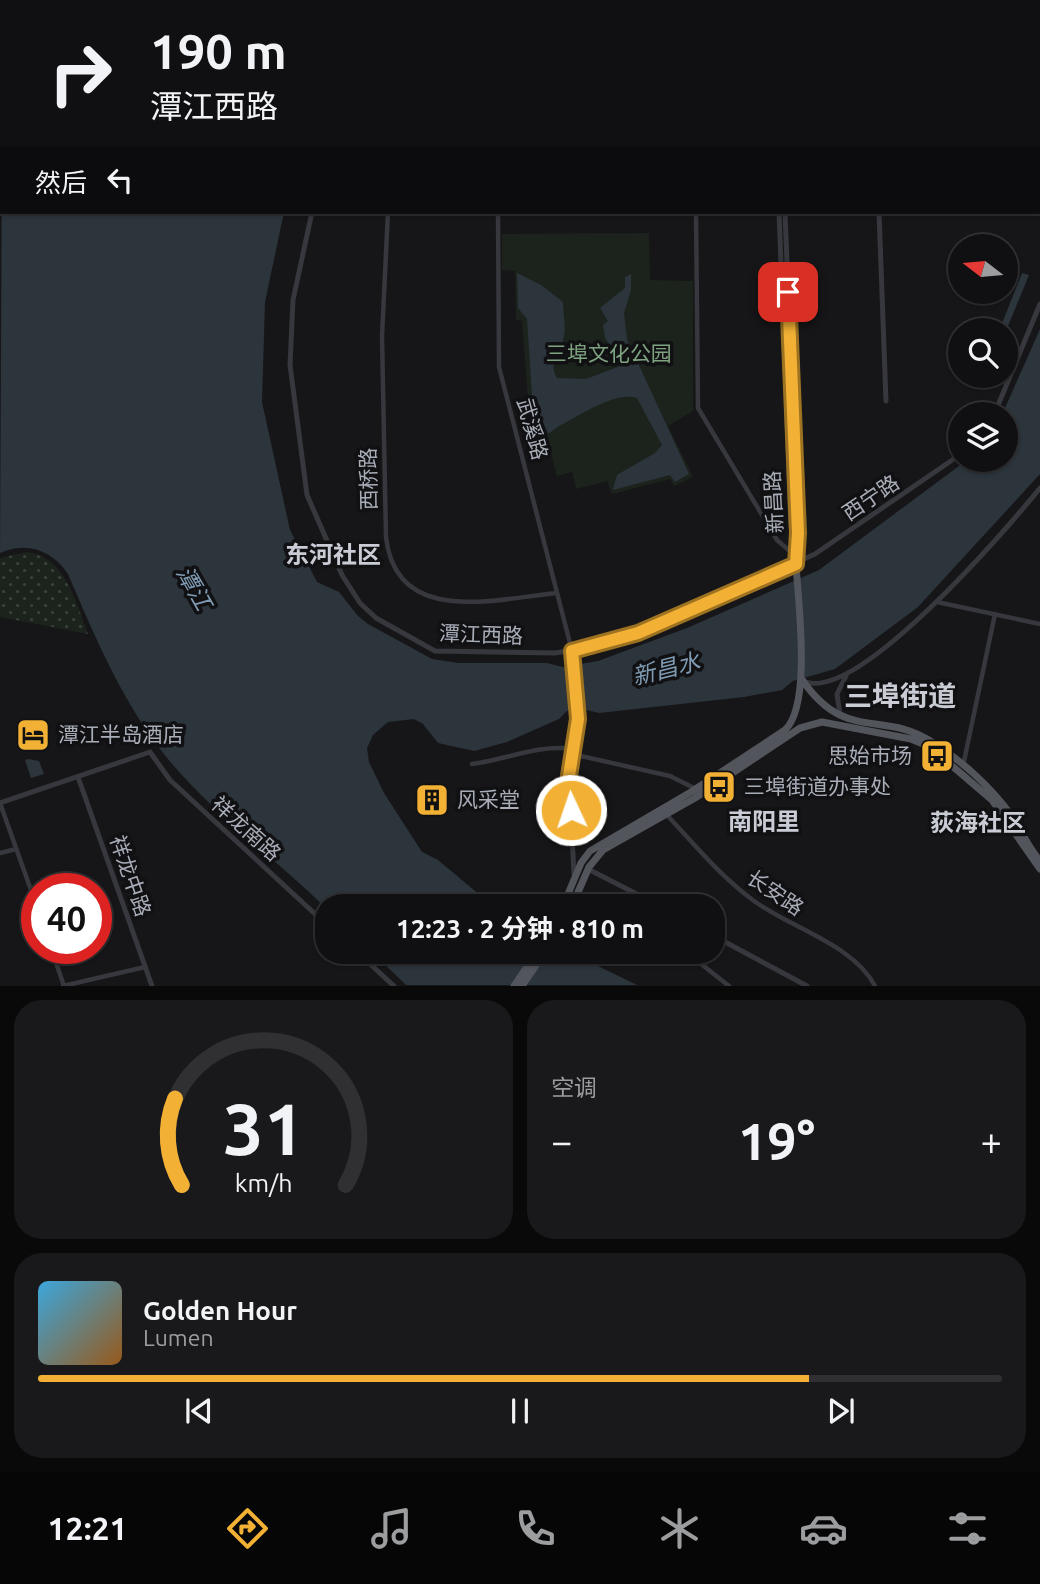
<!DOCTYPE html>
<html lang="zh">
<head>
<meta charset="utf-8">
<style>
  :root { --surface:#101012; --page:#19191b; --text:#f1f3f6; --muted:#9c9d9f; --line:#303032; --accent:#f2b134 }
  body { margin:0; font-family:Ubuntu,"Noto Sans SC",sans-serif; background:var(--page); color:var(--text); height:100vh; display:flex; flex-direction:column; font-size:26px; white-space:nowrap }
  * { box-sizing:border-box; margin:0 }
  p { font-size:23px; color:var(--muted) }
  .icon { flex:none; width:38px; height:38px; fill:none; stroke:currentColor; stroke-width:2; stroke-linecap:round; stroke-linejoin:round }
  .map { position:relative; height:986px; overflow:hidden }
  .details { display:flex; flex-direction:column; gap:14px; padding:14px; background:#09090a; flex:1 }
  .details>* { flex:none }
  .guide { position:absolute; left:0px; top:0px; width:1041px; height:214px; box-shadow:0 2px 5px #0004,0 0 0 2px var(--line); background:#101012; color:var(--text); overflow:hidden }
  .needle { width:46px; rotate:286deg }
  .tools { position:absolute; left:948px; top:234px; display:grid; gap:14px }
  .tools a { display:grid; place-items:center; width:70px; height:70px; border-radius:50%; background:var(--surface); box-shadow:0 2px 5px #0004,0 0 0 2px var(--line); font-size:35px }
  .speed { position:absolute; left:21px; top:873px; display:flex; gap:14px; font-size:35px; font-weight:700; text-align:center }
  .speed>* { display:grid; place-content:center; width:91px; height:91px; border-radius:50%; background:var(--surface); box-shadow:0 2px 5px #0004,0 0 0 2px var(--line); line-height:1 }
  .speed .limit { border:10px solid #d22; background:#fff; color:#111 }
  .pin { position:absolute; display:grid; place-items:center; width:60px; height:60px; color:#fff; margin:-30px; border-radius:14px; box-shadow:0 4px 10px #0006 }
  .me { position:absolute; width:77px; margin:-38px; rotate:357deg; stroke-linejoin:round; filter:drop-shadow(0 0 5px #0008) }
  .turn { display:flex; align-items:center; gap:24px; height:147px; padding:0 35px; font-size:32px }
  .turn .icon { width:91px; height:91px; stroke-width:2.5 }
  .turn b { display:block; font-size:49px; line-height:60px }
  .then { display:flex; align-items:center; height:66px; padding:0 35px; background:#0003; gap:14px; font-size:26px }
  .big { font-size:52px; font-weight:700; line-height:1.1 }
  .details .widget { flex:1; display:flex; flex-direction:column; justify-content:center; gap:10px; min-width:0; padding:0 24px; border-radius:28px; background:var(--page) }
  .details .dial { align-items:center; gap:0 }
  .dial svg { height:182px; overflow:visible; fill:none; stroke:var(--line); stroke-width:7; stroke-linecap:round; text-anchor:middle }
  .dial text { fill:var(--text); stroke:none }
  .song { display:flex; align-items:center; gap:21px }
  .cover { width:84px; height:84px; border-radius:10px; background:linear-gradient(135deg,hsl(200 70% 55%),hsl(30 70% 35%)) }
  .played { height:7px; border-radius:4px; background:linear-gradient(90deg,var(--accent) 80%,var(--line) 80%) }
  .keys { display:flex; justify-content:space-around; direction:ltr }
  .heat { display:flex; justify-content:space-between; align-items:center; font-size:38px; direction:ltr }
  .details .tiles { flex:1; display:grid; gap:14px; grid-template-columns:1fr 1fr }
  .widget:last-child { grid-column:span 2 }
  .trip { position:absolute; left:315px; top:894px; width:410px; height:70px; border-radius:28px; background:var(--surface); box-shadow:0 2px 5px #0004,0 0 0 2px var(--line); font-weight:700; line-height:70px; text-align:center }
  .dock { display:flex; height:112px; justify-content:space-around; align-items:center; background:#060607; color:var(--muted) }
  .dock .icon { width:49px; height:49px }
  .dock .selected { color:var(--accent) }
  .dock b { font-size:32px; color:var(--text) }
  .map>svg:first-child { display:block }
  .grass { fill:url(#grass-dots) }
  .green { fill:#1c231d }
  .water { fill:#2c353c }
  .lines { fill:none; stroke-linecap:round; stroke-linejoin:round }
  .minor { stroke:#37383d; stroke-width:4.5 }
  .tertiary { stroke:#37383d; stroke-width:5 }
  .primary { stroke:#53555c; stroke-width:7 }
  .route-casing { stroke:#9d7322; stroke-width:18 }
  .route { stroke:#f2b134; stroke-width:12 }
  .labels { text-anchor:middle; stroke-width:7; stroke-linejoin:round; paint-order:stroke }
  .park-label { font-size:21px; fill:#7fa381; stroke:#111113 }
  .street-label { font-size:21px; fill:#a8adb8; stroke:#111113 }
  .poi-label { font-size:21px; fill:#a8adb8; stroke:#111113; text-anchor:start }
  .water-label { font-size:23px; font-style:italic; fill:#7f9bb3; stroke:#111113 }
  .quarter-label { font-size:24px; font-weight:bold; fill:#c9ccd4; stroke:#111113 }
  .district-label { font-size:28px; font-weight:bold; fill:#c9ccd4; stroke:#111113 }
</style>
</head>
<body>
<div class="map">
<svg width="1040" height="986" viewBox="0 0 1040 986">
  <defs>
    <pattern id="grass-dots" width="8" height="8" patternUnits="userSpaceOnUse" patternTransform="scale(1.75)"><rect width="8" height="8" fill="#1c231d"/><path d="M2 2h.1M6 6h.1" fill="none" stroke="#3a403c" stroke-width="1.8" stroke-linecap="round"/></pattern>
  </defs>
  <rect width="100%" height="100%" fill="#161618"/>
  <path class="grass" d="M27,552C66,557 76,603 88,634L0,617V558Z"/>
  <path class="green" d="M649,233L650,280L693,281V411L668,426L693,477L674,486L670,479L612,494L607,481L576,489L572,472L557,476L550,450L540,452L528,398L522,321L516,320L515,271L502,270V234Z"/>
  <path class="water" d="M70,0H330L70,2Z
    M2,142V212H284L265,302L262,402L290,530L317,582L339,592L358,616L368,624L432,659L458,663H547L563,667L598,661L687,628L819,570L967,460H1006V415H1002L1040,329V474L918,607L835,669L793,681L782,690L744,697L599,713L587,710L567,711L559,719L507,742L474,751L438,743L423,724L414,719L388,722L373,735L367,748L369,762L384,793L422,852L438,860L493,906L327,909C272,855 207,810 160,749C120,696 94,635 68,574C52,550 27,541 0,553Z
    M517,273L541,285L563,302C563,313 566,326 564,336C561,352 547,363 557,378L586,379L623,365L605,338L603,325L608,321L600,308L625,288V277L631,274V290L624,313L627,339L689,474L675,482L670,475L613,490L617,475L655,453L662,445L637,398C616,391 582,414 561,425C553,429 550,435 542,435L532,395L527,319L518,308Z
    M1022,273L1029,275L1006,331H999Z
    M28,759L39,761L44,774L31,778L25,760Z
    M372,952H569L637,985H406Z"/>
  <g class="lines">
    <path class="minor" d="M693,0V2
      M406,2V0
      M469,2V0
      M560,2V0
      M587,2V0
      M388,212L382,336L386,537C396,627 495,599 557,593
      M498,212L499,367L572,651
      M696,212L698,408L777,540L792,553
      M937,602L1040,624
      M572,754L670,776L696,789
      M472,764C505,760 539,744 572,749
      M963,766L995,614
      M0,803L37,907
      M666,814C694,844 720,876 754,901C791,928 854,945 875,986
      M0,853L16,849
      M51,948L64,986
      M686,952L729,986
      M63,986L145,967"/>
    <path class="tertiary" d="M770,0V2
      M777,0V2
      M876,0V2
      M1008,0V2
      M54,2V0
      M62,2L67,0
      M284,2L314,0
      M344,2V0
      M0,7H2
      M0,124L2,121
      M1040,128V130
      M312,212L293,300L290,365L307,495L342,575L360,603L376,618L435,651L555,653L591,647L638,633L815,554L961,454
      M710,212H976
      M779,212L791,525L796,564
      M785,212L798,539L796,561
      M879,212L886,401
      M985,212H1040
      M994,415L1040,304
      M572,651L578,719L569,777L574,874
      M806,682C860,700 1006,530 1040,488
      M840,715L837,694L846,676
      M78,777L152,986
      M0,803L150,752L170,780L327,925
      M588,869L660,906
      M712,935L807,986
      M357,952L394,986"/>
    <path class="primary" d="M801,678C845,744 882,709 932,742C961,760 991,787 1011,815C1021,830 1028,847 1040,861
      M563,906L581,863L590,851L691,792L785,730C812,705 798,601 796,564
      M572,906L589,867L603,850L695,798L800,728L822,722L911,739L930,747L992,800L1040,869
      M514,986L537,952
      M522,986L545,952"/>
  </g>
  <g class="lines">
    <defs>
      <path id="route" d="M571,810L569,776L578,719L572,651L638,633L796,564L798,533L788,292"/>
    </defs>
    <use href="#route" class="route-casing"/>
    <use href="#route" class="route"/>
  </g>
  <defs>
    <symbol id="hotel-square" viewBox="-11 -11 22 22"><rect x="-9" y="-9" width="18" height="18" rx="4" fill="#f2b134" stroke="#111113"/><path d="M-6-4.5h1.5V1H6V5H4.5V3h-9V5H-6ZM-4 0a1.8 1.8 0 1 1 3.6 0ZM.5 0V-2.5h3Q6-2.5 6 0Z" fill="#111"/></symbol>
    <symbol id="bus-square" viewBox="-11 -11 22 22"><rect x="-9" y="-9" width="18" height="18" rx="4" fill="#f2b134" stroke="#111113"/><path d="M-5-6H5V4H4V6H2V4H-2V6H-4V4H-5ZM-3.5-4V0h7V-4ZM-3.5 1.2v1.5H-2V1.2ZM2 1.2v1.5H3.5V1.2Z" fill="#111"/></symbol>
    <symbol id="building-square" viewBox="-11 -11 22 22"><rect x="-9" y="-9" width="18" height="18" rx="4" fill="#f2b134" stroke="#111113"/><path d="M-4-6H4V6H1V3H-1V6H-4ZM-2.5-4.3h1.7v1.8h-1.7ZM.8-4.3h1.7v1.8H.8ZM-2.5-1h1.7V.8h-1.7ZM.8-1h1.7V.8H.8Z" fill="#111"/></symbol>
  </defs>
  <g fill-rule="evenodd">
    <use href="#hotel-square" x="14" y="716" width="38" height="38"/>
    <use href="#bus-square" x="918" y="737" width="38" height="38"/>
    <use href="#bus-square" x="700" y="768" width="38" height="38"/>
    <use href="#building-square" x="413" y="781" width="38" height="38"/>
  </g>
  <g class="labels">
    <g class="park-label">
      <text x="609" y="361">三埠文化公园</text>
    </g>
    <g class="street-label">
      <text transform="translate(532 429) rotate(75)" y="7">武溪路</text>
      <text transform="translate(369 479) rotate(-91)" y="7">西桥路</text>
      <text transform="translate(871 498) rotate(-34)" y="7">西宁路</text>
      <text transform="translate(774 502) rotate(-93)" y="7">新昌路</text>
      <text transform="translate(481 635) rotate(2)" y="7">潭江西路</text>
      <text transform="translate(246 829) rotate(42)" y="7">祥龙南路</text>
      <text transform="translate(130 876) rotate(71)" y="7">祥龙中路</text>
      <text transform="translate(775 893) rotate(34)" y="7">长安路</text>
    </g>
    <g class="poi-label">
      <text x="58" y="742">潭江半岛酒店</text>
      <text x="912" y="763" text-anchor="end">思始市场</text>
      <text x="744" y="794">三埠街道办事处</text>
      <text x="457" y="807">风采堂</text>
    </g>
    <g class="water-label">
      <text transform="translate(194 588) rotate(60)" y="8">潭江</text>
      <text transform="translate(666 669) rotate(-14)" y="8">新昌水</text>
    </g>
    <g class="quarter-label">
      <text x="333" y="563">东河社区</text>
      <text x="764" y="830">南阳里</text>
      <text x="978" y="831">荻海社区</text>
    </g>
    <g class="district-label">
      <text x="900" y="706">三埠街道</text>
    </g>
  </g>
</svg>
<div class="tools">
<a><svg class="needle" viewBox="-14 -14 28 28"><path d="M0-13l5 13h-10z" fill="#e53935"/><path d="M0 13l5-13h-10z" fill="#9c9d9f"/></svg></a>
<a><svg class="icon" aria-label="search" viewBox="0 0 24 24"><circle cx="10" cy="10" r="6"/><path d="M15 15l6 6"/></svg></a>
<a><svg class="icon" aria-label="layers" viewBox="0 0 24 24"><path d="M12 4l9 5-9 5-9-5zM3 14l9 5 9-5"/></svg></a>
</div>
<div class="speed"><div class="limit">40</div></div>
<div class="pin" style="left:788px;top:292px;background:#d93025"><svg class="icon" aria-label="arrive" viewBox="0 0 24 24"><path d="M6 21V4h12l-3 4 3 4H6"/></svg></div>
<svg class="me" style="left:571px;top:810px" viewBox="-20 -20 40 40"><circle r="17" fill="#f2b134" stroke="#fff" stroke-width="3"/><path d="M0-11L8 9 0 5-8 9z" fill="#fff"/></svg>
<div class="trip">12:23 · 2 分钟 · 810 m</div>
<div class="guide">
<div class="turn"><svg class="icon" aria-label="right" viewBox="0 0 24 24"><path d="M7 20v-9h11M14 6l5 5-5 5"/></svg><div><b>190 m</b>潭江西路</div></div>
<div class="then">然后<svg class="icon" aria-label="left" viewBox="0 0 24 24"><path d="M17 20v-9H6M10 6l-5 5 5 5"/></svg></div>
</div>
</div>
<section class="details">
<div class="tiles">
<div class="widget dial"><svg viewBox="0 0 100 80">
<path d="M14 69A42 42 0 1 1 86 69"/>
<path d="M14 69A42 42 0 0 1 11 31" stroke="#f2b134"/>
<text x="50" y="56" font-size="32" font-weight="700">31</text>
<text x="50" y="72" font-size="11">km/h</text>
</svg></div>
<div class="widget"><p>空调</p>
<div class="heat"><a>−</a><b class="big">19°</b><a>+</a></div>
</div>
<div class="widget">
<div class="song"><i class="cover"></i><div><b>Golden Hour</b><p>Lumen</p></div></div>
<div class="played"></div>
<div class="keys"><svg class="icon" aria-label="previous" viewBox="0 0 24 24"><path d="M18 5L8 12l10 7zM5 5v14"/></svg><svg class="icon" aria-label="pause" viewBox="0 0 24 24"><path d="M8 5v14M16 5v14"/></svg><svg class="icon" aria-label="next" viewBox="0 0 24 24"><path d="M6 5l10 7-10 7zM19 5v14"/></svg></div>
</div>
</div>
</section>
<nav class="dock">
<b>12:21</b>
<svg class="icon selected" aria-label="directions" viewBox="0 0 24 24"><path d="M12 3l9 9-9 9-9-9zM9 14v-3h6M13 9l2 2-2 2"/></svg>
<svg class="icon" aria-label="music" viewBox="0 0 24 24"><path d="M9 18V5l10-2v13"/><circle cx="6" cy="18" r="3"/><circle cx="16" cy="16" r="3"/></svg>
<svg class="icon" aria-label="phone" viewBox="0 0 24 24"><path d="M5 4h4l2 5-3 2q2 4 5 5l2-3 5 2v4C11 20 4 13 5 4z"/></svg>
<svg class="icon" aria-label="climate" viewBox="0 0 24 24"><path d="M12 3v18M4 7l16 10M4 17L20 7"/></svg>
<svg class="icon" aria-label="car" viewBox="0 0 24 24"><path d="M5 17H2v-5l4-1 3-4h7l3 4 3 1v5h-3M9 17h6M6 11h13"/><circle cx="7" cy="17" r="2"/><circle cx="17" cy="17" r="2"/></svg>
<svg class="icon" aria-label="filters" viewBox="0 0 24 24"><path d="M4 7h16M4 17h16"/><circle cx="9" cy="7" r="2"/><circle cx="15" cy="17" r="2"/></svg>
</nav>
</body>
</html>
